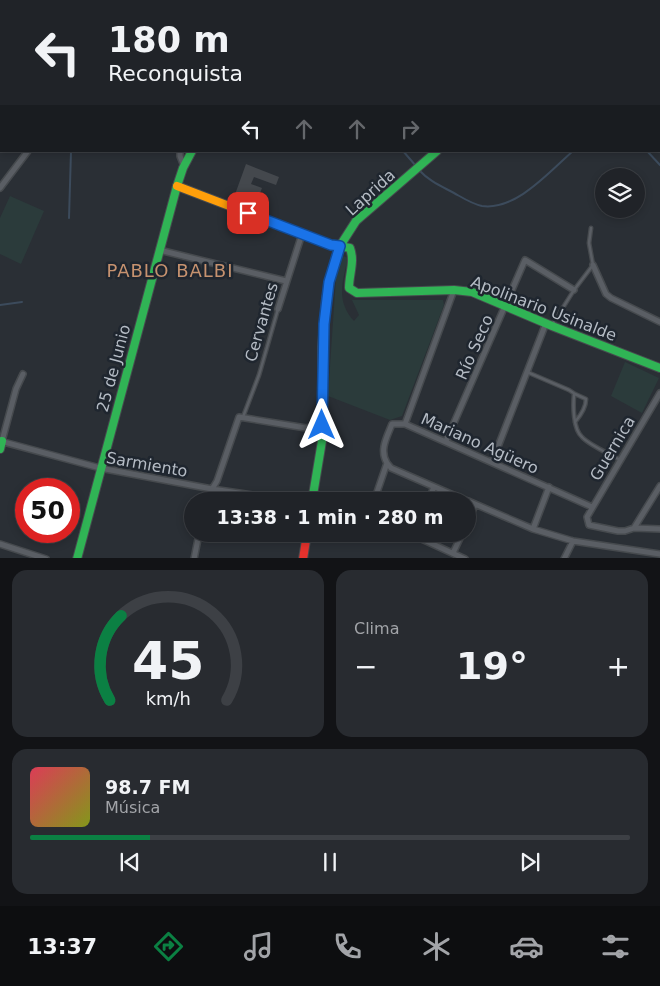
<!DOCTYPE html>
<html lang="es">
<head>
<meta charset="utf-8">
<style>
  :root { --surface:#202328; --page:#282b30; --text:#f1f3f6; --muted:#a2a4a8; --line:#3d4045; --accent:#0b8043 }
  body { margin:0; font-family:"DejaVu Sans",sans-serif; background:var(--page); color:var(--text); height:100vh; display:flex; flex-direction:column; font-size:19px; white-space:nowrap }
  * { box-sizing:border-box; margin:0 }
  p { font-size:16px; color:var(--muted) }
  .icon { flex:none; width:28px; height:28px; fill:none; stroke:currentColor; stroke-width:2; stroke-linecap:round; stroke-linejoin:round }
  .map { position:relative; height:558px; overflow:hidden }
  .side { display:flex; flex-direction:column; gap:12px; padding:12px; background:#121316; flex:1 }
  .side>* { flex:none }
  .hud { position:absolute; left:0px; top:0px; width:660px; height:152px; box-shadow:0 2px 8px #0003,0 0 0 1px var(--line); background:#202328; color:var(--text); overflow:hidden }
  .tools { position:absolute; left:595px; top:168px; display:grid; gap:10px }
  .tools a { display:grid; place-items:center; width:50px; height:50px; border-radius:50%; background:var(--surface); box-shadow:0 2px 8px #0003,0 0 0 1px var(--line); font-size:25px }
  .speed { position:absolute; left:15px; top:478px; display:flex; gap:10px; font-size:25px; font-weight:700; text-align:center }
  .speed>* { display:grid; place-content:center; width:65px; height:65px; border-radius:50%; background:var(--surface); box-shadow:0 2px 8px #0003,0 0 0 1px var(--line); line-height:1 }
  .speed .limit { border:8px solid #d22; background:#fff; color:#111 }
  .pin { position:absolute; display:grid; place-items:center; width:42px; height:42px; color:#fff; margin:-21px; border-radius:10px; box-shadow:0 2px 8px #0006 }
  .me { position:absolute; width:55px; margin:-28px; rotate:0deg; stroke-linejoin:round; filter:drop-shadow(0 0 4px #0008) }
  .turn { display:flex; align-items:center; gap:18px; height:105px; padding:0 25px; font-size:22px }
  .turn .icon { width:65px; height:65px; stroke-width:2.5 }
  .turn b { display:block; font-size:35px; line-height:42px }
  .lanes { display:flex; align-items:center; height:48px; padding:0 25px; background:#0003; justify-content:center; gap:25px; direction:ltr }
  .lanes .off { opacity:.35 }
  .big { font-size:38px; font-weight:800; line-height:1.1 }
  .side .widget { flex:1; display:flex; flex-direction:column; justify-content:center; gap:8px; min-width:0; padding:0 18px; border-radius:15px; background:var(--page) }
  .side .dial { align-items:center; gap:0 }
  .dial svg { height:130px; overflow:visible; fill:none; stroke:var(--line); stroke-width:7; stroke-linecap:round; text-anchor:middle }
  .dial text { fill:var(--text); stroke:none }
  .song { display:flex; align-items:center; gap:15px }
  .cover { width:60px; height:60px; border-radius:8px; background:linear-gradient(135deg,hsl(350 70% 55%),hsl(70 70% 35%)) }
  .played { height:5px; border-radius:2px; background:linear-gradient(90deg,var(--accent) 20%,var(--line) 20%) }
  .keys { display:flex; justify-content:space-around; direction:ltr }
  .heat { display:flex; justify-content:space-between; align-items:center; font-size:28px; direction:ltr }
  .side .tiles { flex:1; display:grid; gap:12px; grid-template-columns:1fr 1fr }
  .widget:last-child { grid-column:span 2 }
  .trip { position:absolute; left:184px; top:492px; width:292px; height:50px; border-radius:25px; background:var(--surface); box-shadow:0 2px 8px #0003,0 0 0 1px var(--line); font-weight:800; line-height:50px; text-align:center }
  .tabs { display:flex; height:80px; justify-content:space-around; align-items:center; background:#0d0e10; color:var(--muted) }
  .tabs .icon { width:35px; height:35px }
  .tabs .selected { color:var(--accent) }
  .tabs b { font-size:22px; color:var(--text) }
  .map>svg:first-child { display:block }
  .green { fill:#2b3b3b }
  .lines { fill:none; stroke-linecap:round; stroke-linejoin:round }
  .stream { stroke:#3c4b5c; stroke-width:2 }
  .building { fill:#44484d }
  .lane-casing { stroke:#464a4e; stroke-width:5 }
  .street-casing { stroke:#464a4e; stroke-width:8 }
  .fast-casing { stroke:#464a4e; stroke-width:10 }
  .slow-casing { stroke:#464a4e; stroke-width:10 }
  .jam-casing { stroke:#464a4e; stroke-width:10 }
  .lane { stroke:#5a5e64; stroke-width:2.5 }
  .street { stroke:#5a5e64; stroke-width:5 }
  .fast { stroke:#30b455; stroke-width:8 }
  .slow { stroke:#ff9f0a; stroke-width:8 }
  .jam { stroke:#e5322d; stroke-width:8 }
  .route-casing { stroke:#114b97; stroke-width:12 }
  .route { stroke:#1a73e8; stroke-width:9 }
  .labels { text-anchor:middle; stroke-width:5; stroke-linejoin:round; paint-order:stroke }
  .street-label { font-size:16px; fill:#b5bcc5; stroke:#1f262f }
  .neighbourhood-label { font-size:18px; letter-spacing:1px; fill:#c6926f; stroke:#1f262f }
</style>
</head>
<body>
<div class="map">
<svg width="660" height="559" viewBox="0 0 660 559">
  <rect width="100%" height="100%" fill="#2a2f35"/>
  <path class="green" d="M10,196L44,211L21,264L0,254V218Z
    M341,255L348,258C342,283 336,301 354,321L359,315L352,300H443L444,305L402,416L390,420L328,396L336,278Z
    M625,362L659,378L642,413L611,396Z"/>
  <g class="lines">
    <path class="stream" d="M224,0V1
      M403,151L416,166
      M647,151L660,165
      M419,170C429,181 441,186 454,193C463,198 472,204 482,206C516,211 550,171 573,151
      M69,218L71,151
      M0,305L22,302"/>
  </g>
  <path class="building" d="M246,164L279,177L276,185L254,177L251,184L262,188L256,204L253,203L252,207L233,200Z"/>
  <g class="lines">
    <defs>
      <path id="lane" d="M659,76L660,77
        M552,325L574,290L593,265L589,243L591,228
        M527,372L569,390L575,394L586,399C586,408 581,415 575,422
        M574,395C573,406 573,429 582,437C589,445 610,454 620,460
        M243,417L259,375L278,309"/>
      <path id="street" d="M413,0L416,1
        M499,0L502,1
        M64,1V0
        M346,1V0
        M386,1L387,0
        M452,1L455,0
        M180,151V156L184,166
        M0,188L28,151
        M159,250L286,281
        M593,265L606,294L611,298L660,322
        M278,309L302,234
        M660,393L587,517L589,525L618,531H625L634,528L660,529
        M405,424L454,290
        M0,441L100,468L212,489L292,501
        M2,441L16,389L23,374
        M446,441L525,260L574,290
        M492,462L546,323
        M387,463L391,468L467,501
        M206,501L207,497L217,481L239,417L306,428L322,425
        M374,501L387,463C379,450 387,437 392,424H405L592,507
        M428,501L434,487
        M468,501L533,529L573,541L660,554
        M468,521L475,505
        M634,528L660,486
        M533,529L549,487
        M411,534L465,559
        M0,544L46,559
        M453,553L462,534
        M194,559L199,534
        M564,559L573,541"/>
      <path id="fast" d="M525,0V1
        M339,246L350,248C355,262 349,274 349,288L357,293L454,290L472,292L552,326L660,368
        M0,449L2,441
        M312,501L322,441V347L326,299L333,267L340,246L356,221L437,151
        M77,559L177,186L183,168L192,151"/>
      <path id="slow" d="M659,93L660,94
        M177,186L331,245L339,246"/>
      <path id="jam" d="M303,559L307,534"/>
    </defs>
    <use href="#lane" class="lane-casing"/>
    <use href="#street" class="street-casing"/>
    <use href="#fast" class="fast-casing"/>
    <use href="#slow" class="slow-casing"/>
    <use href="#jam" class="jam-casing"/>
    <use href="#lane" class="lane"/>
    <use href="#street" class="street"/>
    <use href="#fast" class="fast"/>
    <use href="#slow" class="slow"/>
    <use href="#jam" class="jam"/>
  </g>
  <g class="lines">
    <defs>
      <path id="route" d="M248,213L331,245L340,246L329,282L324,324L322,425"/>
    </defs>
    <use href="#route" class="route-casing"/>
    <use href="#route" class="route"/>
  </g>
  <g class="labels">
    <g class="street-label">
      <text transform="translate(370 192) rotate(-42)" y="6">Laprida</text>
      <text transform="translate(544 308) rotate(21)" y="6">Apolinario Usinalde</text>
      <text transform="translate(261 322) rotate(-74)" y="6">Cervantes</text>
      <text transform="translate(474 347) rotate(-66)" y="6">Río Seco</text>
      <text transform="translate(113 368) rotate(-75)" y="6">25 de Junio</text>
      <text transform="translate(480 443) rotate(24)" y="6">Mariano Agüero</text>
      <text transform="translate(612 448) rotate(-59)" y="6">Guernica</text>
      <text transform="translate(147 464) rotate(10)" y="6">Sarmiento</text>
    </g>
    <g class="neighbourhood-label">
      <text x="170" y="277">PABLO BALBI</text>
    </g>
  </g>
</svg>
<div class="tools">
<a><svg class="icon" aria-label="layers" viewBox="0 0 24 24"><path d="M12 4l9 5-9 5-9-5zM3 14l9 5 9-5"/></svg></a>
</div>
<div class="speed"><div class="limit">50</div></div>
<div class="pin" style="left:248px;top:213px;background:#d93025"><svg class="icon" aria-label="arrive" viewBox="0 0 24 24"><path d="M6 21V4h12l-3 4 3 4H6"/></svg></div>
<svg class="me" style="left:322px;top:425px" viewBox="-20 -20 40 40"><path d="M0-17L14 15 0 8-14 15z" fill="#1a73e8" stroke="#fff" stroke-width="4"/></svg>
<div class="trip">13:38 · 1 min · 280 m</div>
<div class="hud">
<div class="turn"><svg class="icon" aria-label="left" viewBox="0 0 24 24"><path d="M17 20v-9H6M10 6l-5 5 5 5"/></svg><div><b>180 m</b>Reconquista</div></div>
<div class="lanes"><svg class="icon" aria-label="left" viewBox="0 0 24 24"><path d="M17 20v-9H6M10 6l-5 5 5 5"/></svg><svg class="icon off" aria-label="ahead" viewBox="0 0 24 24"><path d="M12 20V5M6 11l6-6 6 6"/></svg><svg class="icon off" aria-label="ahead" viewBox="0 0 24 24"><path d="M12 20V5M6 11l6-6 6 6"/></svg><svg class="icon off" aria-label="right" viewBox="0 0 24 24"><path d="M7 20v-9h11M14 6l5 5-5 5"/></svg></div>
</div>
</div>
<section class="side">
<div class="tiles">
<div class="widget dial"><svg viewBox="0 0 100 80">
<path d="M14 69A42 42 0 1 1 86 69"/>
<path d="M14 69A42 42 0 0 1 21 17" stroke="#0b8043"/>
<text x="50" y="56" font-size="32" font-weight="700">45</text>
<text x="50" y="72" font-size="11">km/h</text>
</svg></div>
<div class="widget"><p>Clima</p>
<div class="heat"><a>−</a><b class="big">19°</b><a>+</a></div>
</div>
<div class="widget">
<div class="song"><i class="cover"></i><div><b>98.7 FM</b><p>Música</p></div></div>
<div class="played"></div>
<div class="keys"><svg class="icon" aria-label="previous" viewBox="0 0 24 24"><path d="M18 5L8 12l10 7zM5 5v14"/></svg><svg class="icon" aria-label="pause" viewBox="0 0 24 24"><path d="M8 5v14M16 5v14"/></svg><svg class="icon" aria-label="next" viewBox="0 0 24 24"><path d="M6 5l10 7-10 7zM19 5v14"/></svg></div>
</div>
</div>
</section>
<nav class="tabs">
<b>13:37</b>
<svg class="icon selected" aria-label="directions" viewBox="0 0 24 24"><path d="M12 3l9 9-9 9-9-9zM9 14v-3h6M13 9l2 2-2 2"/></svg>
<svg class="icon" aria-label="music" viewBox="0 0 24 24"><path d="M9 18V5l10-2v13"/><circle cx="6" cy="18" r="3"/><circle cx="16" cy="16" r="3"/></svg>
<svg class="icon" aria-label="phone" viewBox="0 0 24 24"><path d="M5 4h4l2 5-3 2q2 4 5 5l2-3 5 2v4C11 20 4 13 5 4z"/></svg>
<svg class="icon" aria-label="climate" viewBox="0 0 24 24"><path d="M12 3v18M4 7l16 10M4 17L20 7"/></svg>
<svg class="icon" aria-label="car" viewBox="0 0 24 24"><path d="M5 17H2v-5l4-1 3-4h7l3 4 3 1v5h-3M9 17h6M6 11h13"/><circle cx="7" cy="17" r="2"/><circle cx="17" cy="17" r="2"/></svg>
<svg class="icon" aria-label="filters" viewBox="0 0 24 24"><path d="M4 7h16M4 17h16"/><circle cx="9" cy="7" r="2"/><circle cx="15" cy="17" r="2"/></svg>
</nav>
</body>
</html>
